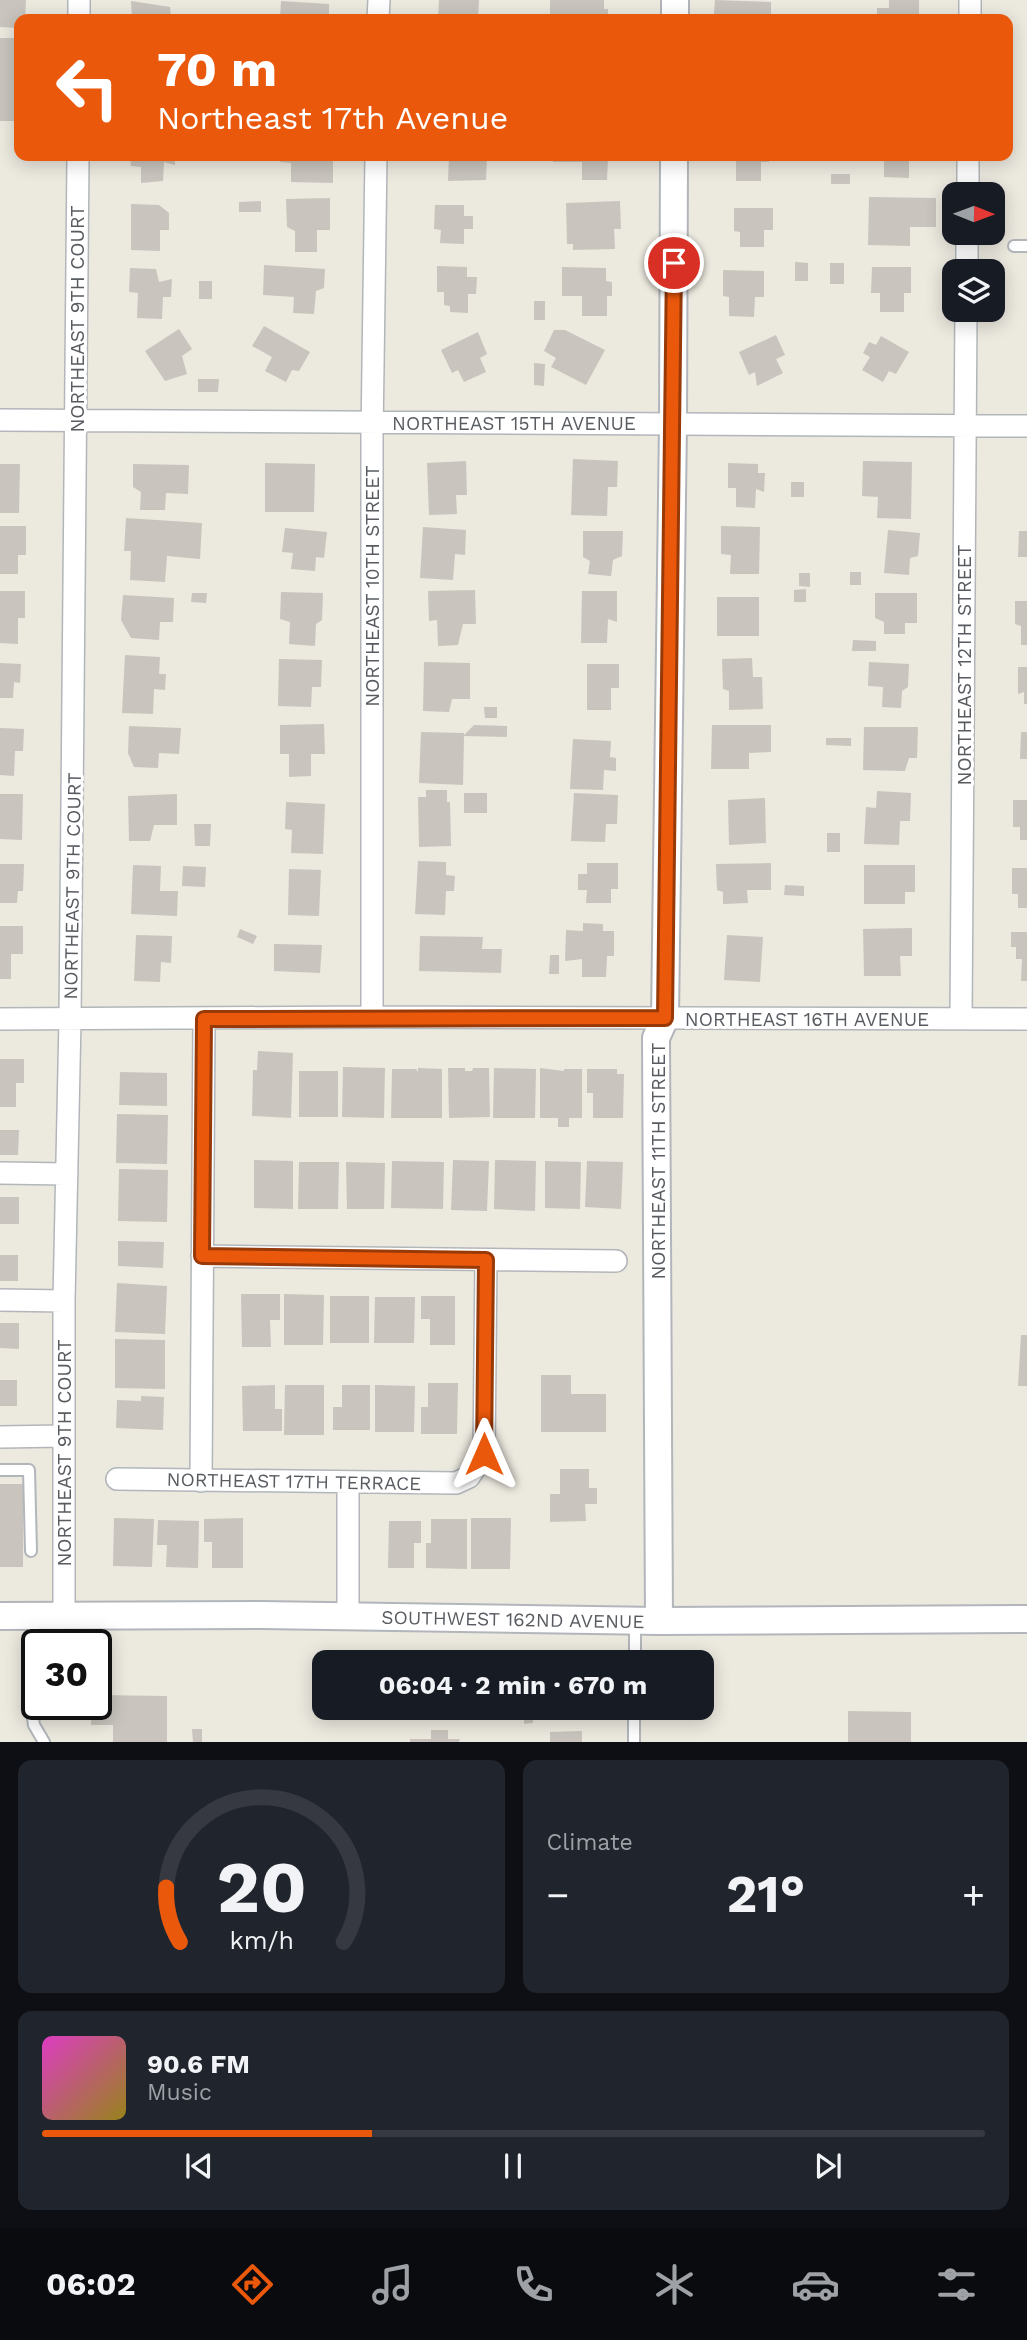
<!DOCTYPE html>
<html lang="en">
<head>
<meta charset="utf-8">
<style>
  :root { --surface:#171b24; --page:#20242c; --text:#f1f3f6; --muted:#9ea1a6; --line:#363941; --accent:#ea580c }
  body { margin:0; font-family:"Work Sans",sans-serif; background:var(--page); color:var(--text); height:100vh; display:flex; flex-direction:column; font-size:26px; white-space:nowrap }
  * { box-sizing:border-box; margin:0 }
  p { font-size:23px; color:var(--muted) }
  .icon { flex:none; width:38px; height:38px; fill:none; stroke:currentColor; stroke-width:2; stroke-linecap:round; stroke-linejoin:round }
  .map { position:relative; height:1742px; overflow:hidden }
  .panel { display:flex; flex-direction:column; gap:18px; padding:18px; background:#0d0f14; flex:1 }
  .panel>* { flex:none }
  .guide { position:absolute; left:14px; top:14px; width:999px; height:147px; border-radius:14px; box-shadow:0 4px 18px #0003; background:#ea580c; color:#fff; overflow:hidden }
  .needle { width:46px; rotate:91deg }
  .controls { position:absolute; left:942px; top:182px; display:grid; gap:14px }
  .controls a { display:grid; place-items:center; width:63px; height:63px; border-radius:14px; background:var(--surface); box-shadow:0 4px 18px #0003; font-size:35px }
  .speed { position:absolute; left:21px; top:1629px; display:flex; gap:14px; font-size:35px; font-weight:700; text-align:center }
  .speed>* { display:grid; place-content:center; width:91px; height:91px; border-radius:50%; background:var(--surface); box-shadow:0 4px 18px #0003; line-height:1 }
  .speed .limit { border:4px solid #111; border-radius:10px; background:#fff; color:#111 }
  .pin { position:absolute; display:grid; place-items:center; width:60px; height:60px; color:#fff; margin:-30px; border:4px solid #fff; border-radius:50%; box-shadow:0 2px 7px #0007 }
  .me { position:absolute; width:77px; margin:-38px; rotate:0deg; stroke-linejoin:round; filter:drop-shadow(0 0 5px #0008) }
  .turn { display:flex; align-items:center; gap:24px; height:147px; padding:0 28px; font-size:32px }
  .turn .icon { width:91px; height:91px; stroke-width:2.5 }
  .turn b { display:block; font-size:49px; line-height:60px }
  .big { font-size:52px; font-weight:700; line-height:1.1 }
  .panel .card { flex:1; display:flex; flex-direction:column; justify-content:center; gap:10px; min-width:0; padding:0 24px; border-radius:14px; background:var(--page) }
  .panel .dial { align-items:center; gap:0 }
  .dial svg { height:182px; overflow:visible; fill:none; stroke:var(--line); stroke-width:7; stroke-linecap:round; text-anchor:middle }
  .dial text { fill:var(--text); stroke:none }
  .song { display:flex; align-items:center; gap:21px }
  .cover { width:84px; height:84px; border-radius:10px; background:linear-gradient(135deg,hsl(310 70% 55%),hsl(50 70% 35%)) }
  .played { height:7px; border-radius:4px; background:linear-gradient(90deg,var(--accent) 35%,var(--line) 35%) }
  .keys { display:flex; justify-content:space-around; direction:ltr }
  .heat { display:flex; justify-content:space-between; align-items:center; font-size:38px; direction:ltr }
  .panel .tiles { flex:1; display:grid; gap:18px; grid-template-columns:1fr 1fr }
  .card:last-child { grid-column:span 2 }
  .trip { position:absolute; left:312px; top:1650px; width:402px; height:70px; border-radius:14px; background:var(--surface); box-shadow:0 4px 18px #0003; font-weight:700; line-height:70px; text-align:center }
  .tabs { display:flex; height:112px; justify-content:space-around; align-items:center; background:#090b0e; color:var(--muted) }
  .tabs .icon { width:49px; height:49px }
  .tabs .selected { color:var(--accent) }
  .tabs b { font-size:32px; color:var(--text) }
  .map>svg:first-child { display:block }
  .building { fill:#c9c5be }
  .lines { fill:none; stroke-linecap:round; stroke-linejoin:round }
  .service-casing { stroke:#b2b6bb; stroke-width:14 }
  .minor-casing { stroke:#b2b6bb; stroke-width:24 }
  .tertiary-casing { stroke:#b2b6bb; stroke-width:30 }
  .service { stroke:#fff; stroke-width:10 }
  .minor { stroke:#fff; stroke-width:21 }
  .tertiary { stroke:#fff; stroke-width:26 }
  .route-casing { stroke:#983908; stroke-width:18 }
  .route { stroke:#ea580c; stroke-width:12 }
  .labels { text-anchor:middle; stroke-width:6; stroke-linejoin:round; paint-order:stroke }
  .street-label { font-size:19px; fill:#585c61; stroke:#fff }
</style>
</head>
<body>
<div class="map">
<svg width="1027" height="1742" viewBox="0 0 1027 1742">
  <rect width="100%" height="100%" fill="#ece9df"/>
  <path class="building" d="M0,0H26L25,19H19V28L0,27Z
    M439,0H479L478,19H438Z
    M550,0H604V9H608V19H550Z
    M715,0L771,2V19H730L727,18V15L714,14Z
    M889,0H919V19H877V8H889Z
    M131,1L170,7L171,19H132Z
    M281,1L329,4V19H280Z
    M0,38H19V121H0Z
    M130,156H175V165L164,162L163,181L141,183V167L131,166Z
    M280,156H333V183L291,182V163L280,162Z
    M449,156H487L486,180L448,181Z
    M553,156H611V159H608L607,180H582V162H553Z
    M730,156H769V162H761V181H736V160H730Z
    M875,156H909V178L884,177V159H875Z
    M831,174H850V184H831Z
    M869,197L936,198V227H910V246L868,245Z
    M330,198V230H317V252H295V231L287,227L286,199Z
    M261,201V212H239V202Z
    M620,201L621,229H614L615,249L573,250V244H567L566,203Z
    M131,204L159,205L169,213V230H160V251L131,250Z
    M435,205H464V216H473V229H464V244L440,243L441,230L434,229Z
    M734,208H773V230H764V247H740V232L734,231Z
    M795,262L808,263V281H795Z
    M830,263H844V284H830Z
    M264,265L325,269L324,288L316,291L314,314L293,313L294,297L263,295Z
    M437,266L467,267V277H477L476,294H468V313L450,312V306L444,305V292H437Z
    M562,267L606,268V281L612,282V296H607V316H582V296H562Z
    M872,267H911V293H904V312H880V293H871Z
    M130,268L156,269L159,282L172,279L171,297H163L162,319L137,318L138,293L129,292Z
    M723,270L764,271V297H755L754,317L729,316V297L723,296Z
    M199,281H212V299H199Z
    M534,301H545V320H534Z
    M264,326L310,352L299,371L292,370L286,382L265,371L272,357L252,346Z
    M179,329L192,349L182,356L187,374L165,381L145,351Z
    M554,330H565L605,350L586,385L551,367L556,358L544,351Z
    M478,332L487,354L480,358L486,372L464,382L458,370L452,373L441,350Z
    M776,335L785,355L776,359L783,373L757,386L755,372L749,375L739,352Z
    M881,336L909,352L896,374L889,371L883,382L862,370L870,357L863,353L869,342L876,345Z
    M534,363L545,364L544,386L534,385Z
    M198,379H219L218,392H198Z
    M573,459L618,461L617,487H608L607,516L571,515Z
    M466,461L467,495H456L457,514L429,515L427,463Z
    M863,461L912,462L911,519L877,518L878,497L862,496Z
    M265,463L315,464L314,512H265Z
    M728,463L758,464V473H765L764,492L756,489L755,508L736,507V488H728Z
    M0,464H20L19,513H0Z
    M133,464L189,465L188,494L166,493L165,510H140L141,492L133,487Z
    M791,482H804V497H791Z
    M126,518L202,523L200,559L167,556L165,582L130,580L131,551H124Z
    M0,526H26V555H18V574H0Z
    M721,526L760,527L759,574H730L731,555L721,554Z
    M423,527L466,530L465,555L455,554L453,580L420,578Z
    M285,528L327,532L324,558L316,557L315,571L291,569L293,553L282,552Z
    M888,530L920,533L918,556L910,558L909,575L884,573Z
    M583,531H623L622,556L613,560L611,576L588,574L590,561L583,557Z
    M1019,531H1027V557H1018Z
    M850,572H861V585H850Z
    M799,573H810V587L799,586Z
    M806,589V602H794V590Z
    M475,590L476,624H463L458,645L438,646L437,620L429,621L428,591Z
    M0,591H25V618H18V644L0,643Z
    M582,591H617V622L608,619L607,643H581Z
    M281,592L323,593L322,620L316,624L315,646L289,644L290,622L280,619Z
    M192,593H207L206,603L191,602Z
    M875,593H917V623H905V634H884V622L875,618Z
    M123,595L174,598L173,622H160L159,640L131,638L121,620Z
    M717,597H759V636H717Z
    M1015,601H1027V645H1021V626L1015,624Z
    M853,640L876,641V651H852Z
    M125,655L160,657L159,674H166L165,690L154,689L153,714L122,713Z
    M752,658L753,677H762L763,709L729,710V691L723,689L722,659Z
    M279,659L322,660L321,687H312L311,707L278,706Z
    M424,662L470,663V699H452L449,712L423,711Z
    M869,662L909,664L908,687L902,691L901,708L882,707L883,687L868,686Z
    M0,663L21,664L20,683L14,682L13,698H0Z
    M587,664H619V688H611V710H587Z
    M1018,667H1027V704H1024V692L1018,694Z
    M484,707H497V718H485Z
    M324,724L325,754H311V776L289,777V754H280V725Z
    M474,725L507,726V737L464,736L463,785L419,783L421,732L464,733V735Z
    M712,725H771V752L749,753V769H711Z
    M129,726L181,728L179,754L159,753L158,768L134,767L128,753Z
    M864,727H918L917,758H909L905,771L863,770Z
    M0,728L24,729L23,751H15L14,776L0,775Z
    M1021,732H1027V759H1020Z
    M826,738H851V746L826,745Z
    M573,739L611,741L610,757L616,758V771L604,770L603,790L570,789Z
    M426,790H447V802H450L451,846L419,847L418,797H426Z
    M877,791L911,793L910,821H900L899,845L864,844L866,807L876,808Z
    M464,793H487V813H464Z
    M574,793L618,795L617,824H606L605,842L571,841Z
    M0,794H23L22,840L0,839Z
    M177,794V825H154L150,841H129L128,796Z
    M765,798L766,843L729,845L728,800Z
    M1013,800H1027V840H1020V827H1013Z
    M286,802L325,804L323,854L291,853L292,830L285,829Z
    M194,824H211L210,846H195Z
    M827,833H840V852H827Z
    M418,861L446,862V875L455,876L454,891H446L445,915L415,914Z
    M587,863H618V889H611V903H586L587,890H578V874H587Z
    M771,863V890H747L748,903L723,904V892L717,890L716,864Z
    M0,864H24L23,891H18L17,903H0Z
    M133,865L161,866L160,891H178L177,916L131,914Z
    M864,865H915V892H905V904H864Z
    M183,866L206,867L205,887L182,886Z
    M1012,868H1027V908H1018V894H1012Z
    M289,869L321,870L319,916L288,915Z
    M785,885L804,886V896L784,895Z
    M583,923L603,924V931H614V956H607L606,977H582V959L565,961L566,930L583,931Z
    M0,926H23V954H11V979H0Z
    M912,928V956H900L901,976H864L863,929Z
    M240,929L257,936L253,944L237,937Z
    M1011,932H1027V981H1021L1022,959H1016V947H1011Z
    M136,935L172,936L171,963L161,962L160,982L134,981Z
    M727,935L763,937L760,982L724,980Z
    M420,936L483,937L482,949H502L501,973L419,971Z
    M274,944L322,945L320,973L274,971Z
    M550,955H559V974H549Z
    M258,1051L293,1053L291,1118L252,1116L253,1070H257Z
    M0,1059H24V1083H16V1107H0Z
    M343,1067L385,1068L384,1118L342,1117Z
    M418,1068L442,1069V1118H391L392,1069H416L418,1072Z
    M448,1068H465V1071H472L473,1068H489L490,1117L449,1118Z
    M494,1068L536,1069L535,1118H493Z
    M540,1068L564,1071V1069H582V1118H569V1127H558V1118H540Z
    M587,1069H617V1074H624L623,1118H593V1093H587Z
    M299,1071H338V1117H299Z
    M120,1072L167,1073V1106L119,1105Z
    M117,1114L168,1115L167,1164L116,1163Z
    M0,1130H19L18,1155H0Z
    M254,1160L293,1161V1209L254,1208Z
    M453,1160L489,1161L487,1211L451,1210Z
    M495,1160L536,1161L535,1211L494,1209Z
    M392,1161L444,1162L443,1209L391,1208Z
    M545,1161L581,1162L580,1209L545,1208Z
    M587,1161L623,1162L621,1209L585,1207Z
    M299,1162H339L338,1209H298Z
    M346,1162L385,1163L384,1209H347Z
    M119,1169L168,1170L167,1222L118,1221Z
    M0,1197H19V1224H0Z
    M118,1241L164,1242L163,1268L118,1266Z
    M0,1255H18V1281H0Z
    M117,1283L167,1286L165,1334L115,1332Z
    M241,1294H280V1320H270L271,1347H242Z
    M284,1294L324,1295L323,1345H284Z
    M330,1296H369V1343H330Z
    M421,1296H455V1345H430V1319H421Z
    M375,1297H415L414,1343H374Z
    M0,1323H19V1349L0,1348Z
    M1021,1335H1027V1386H1018Z
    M115,1339L165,1340V1389L115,1388Z
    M541,1375H571V1394H606V1432H541Z
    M0,1380H17V1406H0Z
    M428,1383H458L457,1434H421V1407H428Z
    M275,1385V1409H282V1431H243L242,1386Z
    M285,1385H324V1435H284Z
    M342,1385H370V1430H333V1407H342Z
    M375,1385L415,1386L414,1432H375Z
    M141,1396L164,1397L163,1430L116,1428L117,1400L141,1401Z
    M560,1469H589V1488H597V1504H585L586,1521L550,1522V1494H560Z
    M0,1484H23V1567H0Z
    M114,1518L154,1519L152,1567L113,1566Z
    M243,1518V1568H212V1542H204V1519Z
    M471,1518H511L510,1569H471Z
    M431,1519H467V1569L426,1568V1543H431Z
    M158,1520L199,1521L198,1568L166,1567L167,1545H157Z
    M389,1521H421V1543H414V1568H388Z
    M96,1695L167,1696V1742H113V1725H91V1704H96Z
    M524,1708H533V1723L524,1724Z
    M848,1711L911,1712V1742H848Z
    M192,1729H202V1742H193Z
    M431,1730H448V1739H460L459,1742H410V1739H431Z
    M582,1731V1742H550V1732Z"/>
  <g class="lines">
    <defs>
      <path id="service" d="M1014,246H1027
        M0,1470H29L31,1551
        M33,1616V1718L34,1725L44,1742
        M635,1662V1621
        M634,1742V1708"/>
      <path id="minor" d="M79,19V0
        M378,19L379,0
        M970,19V0
        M968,194V156
        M967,271V233
        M0,420L1027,426
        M372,1017V436L376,156
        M0,1019L372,1017L1027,1019
        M961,1019L966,310
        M0,1173L67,1174
        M202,1256L616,1261
        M0,1300L64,1301
        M0,1437L64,1436
        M117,1479L456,1483L469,1477L484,1454L486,1260
        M201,1481L204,1019
        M348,1482V1617
        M64,1616V1301L70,1020L78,156"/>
      <path id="tertiary" d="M675,19V0
        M0,1616L261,1615L659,1621L1027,1619
        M659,1621L656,1038L665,1018L673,423L674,156"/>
    </defs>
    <use href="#service" class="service-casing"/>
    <use href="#minor" class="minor-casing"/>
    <use href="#tertiary" class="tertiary-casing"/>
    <use href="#service" class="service"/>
    <use href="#minor" class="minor"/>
    <use href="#tertiary" class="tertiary"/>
  </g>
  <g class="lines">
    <defs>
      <path id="route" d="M484,1454L486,1260L202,1256L204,1019L665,1018L674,263"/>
    </defs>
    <use href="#route" class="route-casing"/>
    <use href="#route" class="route"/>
  </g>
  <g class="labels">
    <g class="street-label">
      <text transform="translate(77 319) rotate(-90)" y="7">NORTHEAST 9TH COURT</text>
      <text x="514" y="430">NORTHEAST 15TH AVENUE</text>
      <text transform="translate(372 586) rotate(-90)" y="7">NORTHEAST 10TH STREET</text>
      <text transform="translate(964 665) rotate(-90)" y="7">NORTHEAST 12TH STREET</text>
      <text transform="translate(72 886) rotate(-89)" y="7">NORTHEAST 9TH COURT</text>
      <text x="807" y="1026">NORTHEAST 16TH AVENUE</text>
      <text transform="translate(658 1161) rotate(-90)" y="7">NORTHEAST 11TH STREET</text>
      <text transform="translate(64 1453) rotate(-90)" y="7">NORTHEAST 9TH COURT</text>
      <text transform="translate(294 1481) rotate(1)" y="7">NORTHEAST 17TH TERRACE</text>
      <text transform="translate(513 1619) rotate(1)" y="7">SOUTHWEST 162ND AVENUE</text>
    </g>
  </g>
</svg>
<div class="controls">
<a><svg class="needle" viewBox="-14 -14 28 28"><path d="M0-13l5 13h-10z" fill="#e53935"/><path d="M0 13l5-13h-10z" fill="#9ea1a6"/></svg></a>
<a><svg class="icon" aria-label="layers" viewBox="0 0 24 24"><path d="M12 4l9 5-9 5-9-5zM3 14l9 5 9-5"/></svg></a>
</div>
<div class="speed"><div class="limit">30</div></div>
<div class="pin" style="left:674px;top:263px;background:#d93025"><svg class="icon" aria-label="arrive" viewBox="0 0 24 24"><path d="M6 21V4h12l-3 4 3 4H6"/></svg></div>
<svg class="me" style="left:484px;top:1454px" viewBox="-20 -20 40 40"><path d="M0-17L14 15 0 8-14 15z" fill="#ea580c" stroke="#fff" stroke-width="4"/></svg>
<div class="trip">06:04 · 2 min · 670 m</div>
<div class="guide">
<div class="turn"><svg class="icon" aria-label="left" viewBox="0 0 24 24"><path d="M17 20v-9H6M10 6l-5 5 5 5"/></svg><div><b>70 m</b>Northeast 17th Avenue</div></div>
</div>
</div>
<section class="panel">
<div class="tiles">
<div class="card dial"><svg viewBox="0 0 100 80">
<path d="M14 69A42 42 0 1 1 86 69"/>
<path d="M14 69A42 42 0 0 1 8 45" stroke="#ea580c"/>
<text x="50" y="56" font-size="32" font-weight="700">20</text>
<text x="50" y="72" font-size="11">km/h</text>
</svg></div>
<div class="card"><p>Climate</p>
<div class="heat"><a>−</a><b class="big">21°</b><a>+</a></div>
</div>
<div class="card">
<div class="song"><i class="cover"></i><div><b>90.6 FM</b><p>Music</p></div></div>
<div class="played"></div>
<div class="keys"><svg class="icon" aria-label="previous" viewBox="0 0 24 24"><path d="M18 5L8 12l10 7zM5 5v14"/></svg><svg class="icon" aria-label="pause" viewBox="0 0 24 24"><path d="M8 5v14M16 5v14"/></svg><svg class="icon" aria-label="next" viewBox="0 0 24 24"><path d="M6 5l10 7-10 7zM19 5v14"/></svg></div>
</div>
</div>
</section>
<nav class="tabs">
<b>06:02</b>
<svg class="icon selected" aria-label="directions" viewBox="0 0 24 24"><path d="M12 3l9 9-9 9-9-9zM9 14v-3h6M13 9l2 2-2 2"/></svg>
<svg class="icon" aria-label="music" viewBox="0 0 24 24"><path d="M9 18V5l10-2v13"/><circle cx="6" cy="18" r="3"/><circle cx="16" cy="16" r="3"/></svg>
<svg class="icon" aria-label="phone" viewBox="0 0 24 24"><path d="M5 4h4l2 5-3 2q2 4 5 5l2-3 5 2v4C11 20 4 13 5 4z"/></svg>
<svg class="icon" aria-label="climate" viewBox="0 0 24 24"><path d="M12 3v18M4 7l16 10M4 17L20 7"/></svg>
<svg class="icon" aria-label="car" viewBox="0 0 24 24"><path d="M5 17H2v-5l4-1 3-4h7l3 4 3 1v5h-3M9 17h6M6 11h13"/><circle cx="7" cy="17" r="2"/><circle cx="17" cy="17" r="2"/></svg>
<svg class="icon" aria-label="filters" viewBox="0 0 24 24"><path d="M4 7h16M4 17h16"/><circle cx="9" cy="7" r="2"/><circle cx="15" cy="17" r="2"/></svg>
</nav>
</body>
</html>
